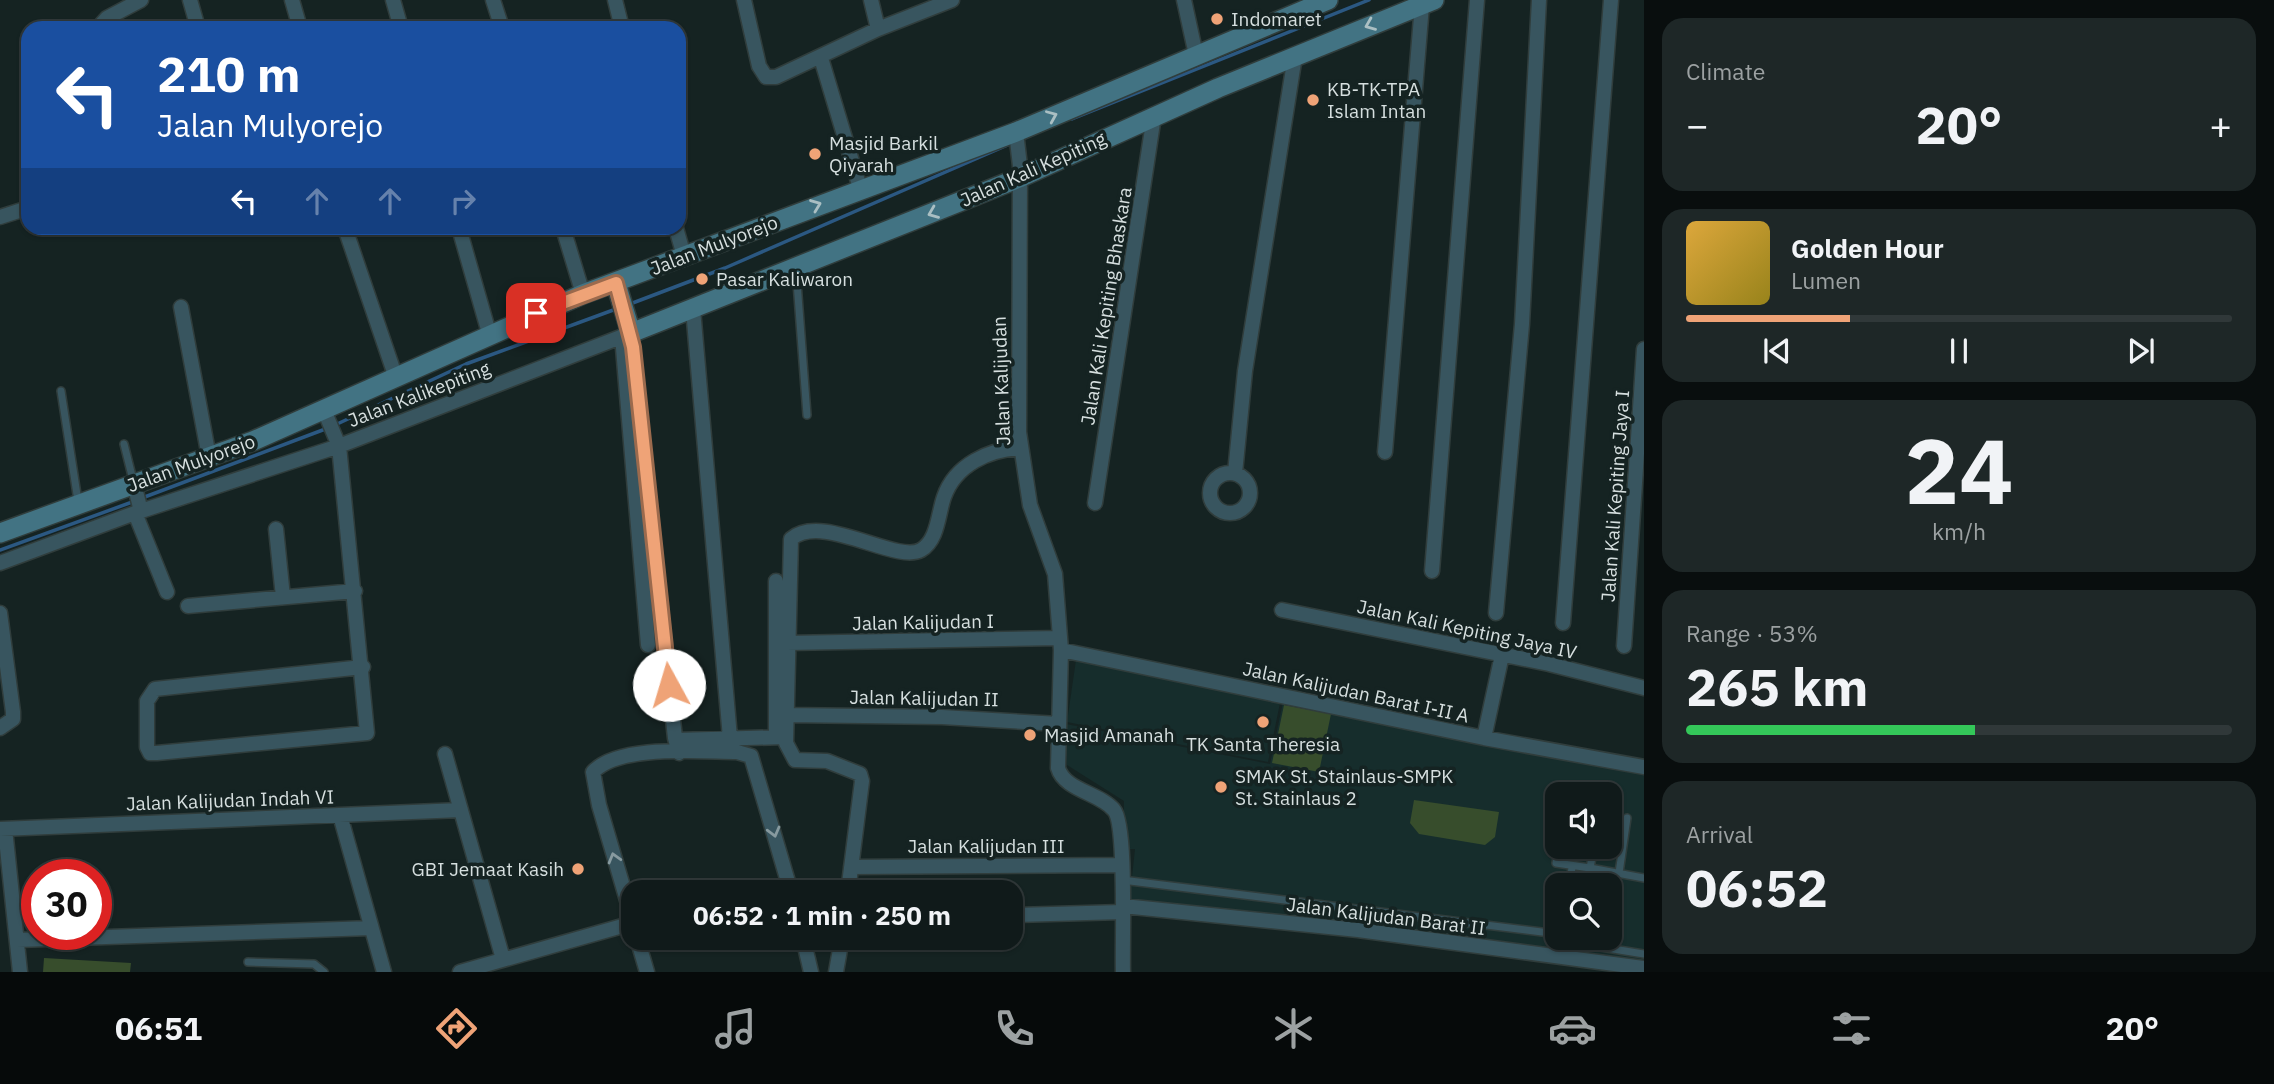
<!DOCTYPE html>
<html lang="en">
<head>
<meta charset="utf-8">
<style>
  :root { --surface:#101a1a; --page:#1e2727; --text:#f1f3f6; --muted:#9ca1a2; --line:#303839; --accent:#efa377 }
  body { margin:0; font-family:"IBM Plex Sans",sans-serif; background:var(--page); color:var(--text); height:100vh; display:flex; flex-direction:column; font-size:26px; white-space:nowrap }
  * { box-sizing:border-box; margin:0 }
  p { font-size:23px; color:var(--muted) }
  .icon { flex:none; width:38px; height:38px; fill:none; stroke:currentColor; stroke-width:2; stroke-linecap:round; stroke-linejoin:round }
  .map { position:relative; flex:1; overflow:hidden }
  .drawer { display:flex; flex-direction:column; gap:18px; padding:18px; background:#090e0e; width:630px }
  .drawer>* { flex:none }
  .top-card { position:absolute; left:21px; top:21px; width:665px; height:214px; border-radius:21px; box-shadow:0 2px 5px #0004,0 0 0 2px var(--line); background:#1a4fa0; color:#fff; overflow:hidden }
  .controls { position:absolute; left:1545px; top:782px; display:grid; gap:14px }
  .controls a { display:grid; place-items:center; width:77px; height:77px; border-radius:14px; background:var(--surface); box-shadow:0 2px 5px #0004,0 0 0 2px var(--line); font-size:35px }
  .speed { position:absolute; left:21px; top:859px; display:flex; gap:14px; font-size:35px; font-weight:700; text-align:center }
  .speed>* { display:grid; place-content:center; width:91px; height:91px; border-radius:50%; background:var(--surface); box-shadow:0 2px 5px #0004,0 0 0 2px var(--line); line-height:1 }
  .speed .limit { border:10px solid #d22; background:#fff; color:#111 }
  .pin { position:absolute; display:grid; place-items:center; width:60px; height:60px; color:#fff; margin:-30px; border-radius:14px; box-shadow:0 4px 10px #0006 }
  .me { position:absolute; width:77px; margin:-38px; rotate:354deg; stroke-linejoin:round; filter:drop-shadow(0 0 5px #0008) }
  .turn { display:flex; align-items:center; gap:24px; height:147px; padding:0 21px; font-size:32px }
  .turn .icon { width:91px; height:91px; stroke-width:2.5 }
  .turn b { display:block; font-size:49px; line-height:60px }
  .lanes { display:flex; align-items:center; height:66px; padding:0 21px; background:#0003; justify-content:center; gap:35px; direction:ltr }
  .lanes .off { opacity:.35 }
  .big { font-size:52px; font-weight:700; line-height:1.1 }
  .drawer .card { flex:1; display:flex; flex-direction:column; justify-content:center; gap:10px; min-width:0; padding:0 24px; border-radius:21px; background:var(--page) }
  .drawer .dial { align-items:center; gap:0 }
  .dial b { font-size:91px; line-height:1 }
  .song { display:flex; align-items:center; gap:21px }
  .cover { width:84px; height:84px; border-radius:10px; background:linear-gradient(135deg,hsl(40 70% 55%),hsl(50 70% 35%)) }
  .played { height:7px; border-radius:4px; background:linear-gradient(90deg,var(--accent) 30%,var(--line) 30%) }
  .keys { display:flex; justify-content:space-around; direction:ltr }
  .heat { display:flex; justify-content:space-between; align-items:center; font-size:38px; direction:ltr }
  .charge { height:10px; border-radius:5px; background:linear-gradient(90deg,#34c759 53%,var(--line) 0) }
  .trip { position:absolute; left:621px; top:880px; width:402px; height:70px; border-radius:21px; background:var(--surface); box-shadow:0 2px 5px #0004,0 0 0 2px var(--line); font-weight:700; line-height:70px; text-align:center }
  .menu { display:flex; height:112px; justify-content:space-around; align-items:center; background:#060a0a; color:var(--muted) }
  .menu .icon { width:49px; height:49px }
  .menu .current { color:var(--accent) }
  .menu b { font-size:32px; color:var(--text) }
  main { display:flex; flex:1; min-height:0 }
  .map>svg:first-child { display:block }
  .built { fill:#162d2c; fill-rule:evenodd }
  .green { fill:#374d2c }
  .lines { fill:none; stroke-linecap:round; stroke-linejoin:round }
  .stream { stroke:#2b5882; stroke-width:3.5 }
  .service-casing { stroke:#303d3c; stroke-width:10 }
  .minor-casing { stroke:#303d3c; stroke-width:17 }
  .secondary-casing { stroke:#303d3c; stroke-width:22 }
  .service { stroke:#38555f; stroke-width:7 }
  .minor { stroke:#38555f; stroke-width:14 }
  .secondary { stroke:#427383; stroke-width:19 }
  .oneway { stroke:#aabfc3 }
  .oneway2 { stroke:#879a9f }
  .route-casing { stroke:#9b6a4d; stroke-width:18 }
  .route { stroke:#efa377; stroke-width:12 }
  .poi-dot { fill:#efa377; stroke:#152322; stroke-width:2.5 }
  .labels { text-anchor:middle; stroke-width:7; stroke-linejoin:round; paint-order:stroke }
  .poi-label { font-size:19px; fill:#d6dfdf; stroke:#152322; text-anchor:start }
  .street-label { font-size:19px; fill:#d6dfdf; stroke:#152322 }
</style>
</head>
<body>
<main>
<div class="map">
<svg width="1644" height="972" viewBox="0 0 1644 972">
  <rect width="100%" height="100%" fill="#152322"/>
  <path class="built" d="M1076,660L1154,672L1281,698L1268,762L1067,722Z
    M1283,702L1644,768V967L1129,905L1135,849H1124V801L1067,765L1066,724L1270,764ZM1558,794H1610V847H1558ZM1558,886H1610V938H1558Z"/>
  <path class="green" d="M1284,705L1331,714L1319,772L1272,763Z
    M1414,800L1499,812L1495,837L1485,845L1419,834L1410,823Z
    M44,958L131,963L130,972H43Z"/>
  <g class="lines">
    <path class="stream" d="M1072,119L1369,0
      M630,304L725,268L1010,144
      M335,425L466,364L616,309
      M142,498L328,428
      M0,550L135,501"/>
    <defs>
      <path id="service" d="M796,269L807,415
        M61,391L78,501
        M124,444L134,484
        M1559,847L1556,863L1590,868
        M1594,847L1590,868L1644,878
        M1619,873L1627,818
        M1122,880L1558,934
        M1570,886L1572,866
        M1564,941L1644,954
        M248,962L314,964L324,972"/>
      <path id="minor" d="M190,0L198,28
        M292,0L300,28
        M393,0L401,28
        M493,0L502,28
        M615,0L622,28
        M744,0L759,66L766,77H776L878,29L952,0
        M871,0L878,29
        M1184,0L1196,55
        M98,28L107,18L141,0
        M821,58L860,188
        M1016,132L1020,166L1019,432L1030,505L1055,574L1061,650L1058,768C1064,790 1100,793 1114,810C1127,825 1122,945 1123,972
        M0,217L28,208
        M345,228L395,375
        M459,228L489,333
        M563,228L583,294
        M676,228L684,256
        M181,307L209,457
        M693,309L730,738
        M622,336L648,645
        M324,410L339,446L367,733L157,753H150L147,747V701L155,689L363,667
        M1385,452L1422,5
        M1210 493a20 20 0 1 1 40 0a20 20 0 1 1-40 0Z
        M1235,473L1245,371L1295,56
        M134,484L141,511
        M1095,503L1154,116
        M135,513L167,592
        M276,529L283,597
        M0,563L135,513L339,446L631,333L675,738L679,753
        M1432,571L1477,0
        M188,606L355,591
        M1282,610L1549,664L1644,688
        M0,613L13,712V719L0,728
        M1496,613L1522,324L1539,0
        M1563,623L1611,0
        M787,643L1060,638
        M1624,646L1644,349
        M1061,650L1484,738L1644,767
        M787,715L942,717L1059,724
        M776,737V581
        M1484,738L1502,655
        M676,740L785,737
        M445,754L503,959
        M340,815L384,972
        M0,829L461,810
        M5,829L20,972
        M851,867L1122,865
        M848,892L862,781L860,774L827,761L795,760L786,743L791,539C822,512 896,564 921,550C938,540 938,514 944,497C955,465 989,449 1021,448
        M1123,906L1358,930L1644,968
        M1012,915L1122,912
        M634,924L599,805L593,772C619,744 701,752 737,752L751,756L791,892
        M637,938L647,972
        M803,938L811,972
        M17,940L371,928
        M841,944L912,938
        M460,972L633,923
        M836,972L842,938"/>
      <path id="secondary" d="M616,283L631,333L1019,178L1218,88L1434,0
        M0,533L253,441L583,294L1016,132L1328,0"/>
    </defs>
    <use href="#service" class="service-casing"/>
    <use href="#minor" class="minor-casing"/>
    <use href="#secondary" class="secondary-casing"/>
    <use href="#service" class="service"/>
    <use href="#minor" class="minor"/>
    <use href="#secondary" class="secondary"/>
  </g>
  <defs><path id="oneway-chevron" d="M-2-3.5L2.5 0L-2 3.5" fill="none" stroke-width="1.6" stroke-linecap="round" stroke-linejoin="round" transform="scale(1.75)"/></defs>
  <g class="oneway">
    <use href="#oneway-chevron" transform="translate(1370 25) rotate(158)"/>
    <use href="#oneway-chevron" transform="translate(1052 116) rotate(-23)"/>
    <use href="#oneway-chevron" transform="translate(816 205) rotate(-21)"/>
    <use href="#oneway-chevron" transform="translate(933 213) rotate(158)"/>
  </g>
  <g class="oneway2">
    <use href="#oneway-chevron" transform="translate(774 832) rotate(75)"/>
    <use href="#oneway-chevron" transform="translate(614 858) rotate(-106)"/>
  </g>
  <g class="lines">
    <defs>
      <path id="route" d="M536,313L616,283L633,347L669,685"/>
    </defs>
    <use href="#route" class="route-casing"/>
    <use href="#route" class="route"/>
  </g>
  <g class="poi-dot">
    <circle cx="1217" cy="19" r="7"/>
    <circle cx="1313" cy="100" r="7"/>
    <circle cx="815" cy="154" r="7"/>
    <circle cx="702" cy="279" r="7"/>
    <circle cx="1263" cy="722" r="7"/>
    <circle cx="1030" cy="735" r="7"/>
    <circle cx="1221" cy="787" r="7"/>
    <circle cx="578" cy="869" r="7"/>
  </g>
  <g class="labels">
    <g class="poi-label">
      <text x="1231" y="26">Indomaret</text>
      <text x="1327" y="96">KB-TK-TPA<tspan x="1327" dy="22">Islam Intan</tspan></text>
      <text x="829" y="150">Masjid Barkil<tspan x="829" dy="22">Qiyarah</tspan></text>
      <text x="716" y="286">Pasar Kaliwaron</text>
      <text x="1044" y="742">Masjid Amanah</text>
      <text x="1263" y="751" text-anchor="middle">TK Santa Theresia</text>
      <text x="1235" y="783">SMAK St. Stainlaus-SMPK<tspan x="1235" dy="22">St. Stainlaus 2</tspan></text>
      <text x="564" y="876" text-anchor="end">GBI Jemaat Kasih</text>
    </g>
    <g class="street-label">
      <text transform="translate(1033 169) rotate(-24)" y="7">Jalan Kali Kepiting</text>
      <text transform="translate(714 245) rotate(-21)" y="7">Jalan Mulyorejo</text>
      <text transform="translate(1106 306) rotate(-81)" y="7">Jalan Kali Kepiting Bhaskara</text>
      <text transform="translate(1001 381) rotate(-92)" y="7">Jalan Kalijudan</text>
      <text transform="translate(419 394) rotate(-21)" y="7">Jalan Kalikepiting</text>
      <text transform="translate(191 463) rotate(-20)" y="7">Jalan Mulyorejo</text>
      <text transform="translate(1615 496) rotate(-86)" y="7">Jalan Kali Kepiting Jaya I</text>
      <text transform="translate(923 622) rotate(-1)" y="7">Jalan Kalijudan I</text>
      <text transform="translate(1467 629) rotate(12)" y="7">Jalan Kali Kepiting Jaya IV</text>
      <text transform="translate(1356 692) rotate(12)" y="7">Jalan Kalijudan Barat I-II A</text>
      <text transform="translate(924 698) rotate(1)" y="7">Jalan Kalijudan II</text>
      <text transform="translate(230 800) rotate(-2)" y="7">Jalan Kalijudan Indah VI</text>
      <text x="986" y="853">Jalan Kalijudan III</text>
      <text transform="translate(1386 916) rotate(7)" y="7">Jalan Kalijudan Barat II</text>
    </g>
  </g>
</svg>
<div class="controls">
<a><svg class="icon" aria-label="sound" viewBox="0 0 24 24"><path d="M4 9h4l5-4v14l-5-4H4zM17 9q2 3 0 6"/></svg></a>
<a><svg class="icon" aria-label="search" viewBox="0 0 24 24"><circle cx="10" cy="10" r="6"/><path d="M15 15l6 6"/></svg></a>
</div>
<div class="speed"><div class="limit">30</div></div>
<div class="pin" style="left:536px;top:313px;background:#d93025"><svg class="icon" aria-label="arrive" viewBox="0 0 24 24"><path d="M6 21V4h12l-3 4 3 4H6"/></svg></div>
<svg class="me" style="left:669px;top:685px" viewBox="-20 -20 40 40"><circle r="19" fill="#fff"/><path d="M0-13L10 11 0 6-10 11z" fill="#efa377"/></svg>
<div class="trip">06:52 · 1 min · 250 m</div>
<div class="top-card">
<div class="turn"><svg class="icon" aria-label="left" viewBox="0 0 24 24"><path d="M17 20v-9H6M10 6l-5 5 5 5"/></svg><div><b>210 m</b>Jalan Mulyorejo</div></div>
<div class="lanes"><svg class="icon" aria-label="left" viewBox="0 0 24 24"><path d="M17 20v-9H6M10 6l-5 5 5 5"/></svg><svg class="icon off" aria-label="ahead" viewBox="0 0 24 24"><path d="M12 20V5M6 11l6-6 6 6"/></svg><svg class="icon off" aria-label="ahead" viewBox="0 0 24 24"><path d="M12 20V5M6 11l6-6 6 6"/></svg><svg class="icon off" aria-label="right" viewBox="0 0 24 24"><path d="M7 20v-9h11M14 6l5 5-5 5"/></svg></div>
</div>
</div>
<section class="drawer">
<div class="card"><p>Climate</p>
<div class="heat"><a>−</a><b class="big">20°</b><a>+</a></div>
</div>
<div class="card">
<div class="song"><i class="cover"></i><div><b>Golden Hour</b><p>Lumen</p></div></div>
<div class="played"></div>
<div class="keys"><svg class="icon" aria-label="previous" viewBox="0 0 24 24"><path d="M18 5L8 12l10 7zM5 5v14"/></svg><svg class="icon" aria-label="pause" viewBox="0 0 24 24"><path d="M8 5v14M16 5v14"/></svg><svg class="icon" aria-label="next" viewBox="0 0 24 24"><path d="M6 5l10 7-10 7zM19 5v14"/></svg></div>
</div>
<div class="card dial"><b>24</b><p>km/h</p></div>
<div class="card"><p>Range · 53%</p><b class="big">265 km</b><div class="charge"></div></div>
<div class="card"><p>Arrival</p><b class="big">06:52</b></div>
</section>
</main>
<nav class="menu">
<b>06:51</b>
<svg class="icon current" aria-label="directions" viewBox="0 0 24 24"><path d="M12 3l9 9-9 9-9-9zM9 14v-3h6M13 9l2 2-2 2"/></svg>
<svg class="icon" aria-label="music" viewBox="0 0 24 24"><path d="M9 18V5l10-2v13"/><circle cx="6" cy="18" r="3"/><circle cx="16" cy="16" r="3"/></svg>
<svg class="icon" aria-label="phone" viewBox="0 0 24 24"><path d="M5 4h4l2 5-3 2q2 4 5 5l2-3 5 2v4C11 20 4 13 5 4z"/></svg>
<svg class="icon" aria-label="climate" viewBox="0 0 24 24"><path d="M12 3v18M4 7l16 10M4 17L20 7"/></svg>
<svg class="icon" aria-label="car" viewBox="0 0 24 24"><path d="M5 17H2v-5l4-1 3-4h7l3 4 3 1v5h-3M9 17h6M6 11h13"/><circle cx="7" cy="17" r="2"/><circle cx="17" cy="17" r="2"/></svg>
<svg class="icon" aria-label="filters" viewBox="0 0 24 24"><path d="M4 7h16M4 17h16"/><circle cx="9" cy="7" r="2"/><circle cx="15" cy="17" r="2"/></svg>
<b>20°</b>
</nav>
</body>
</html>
